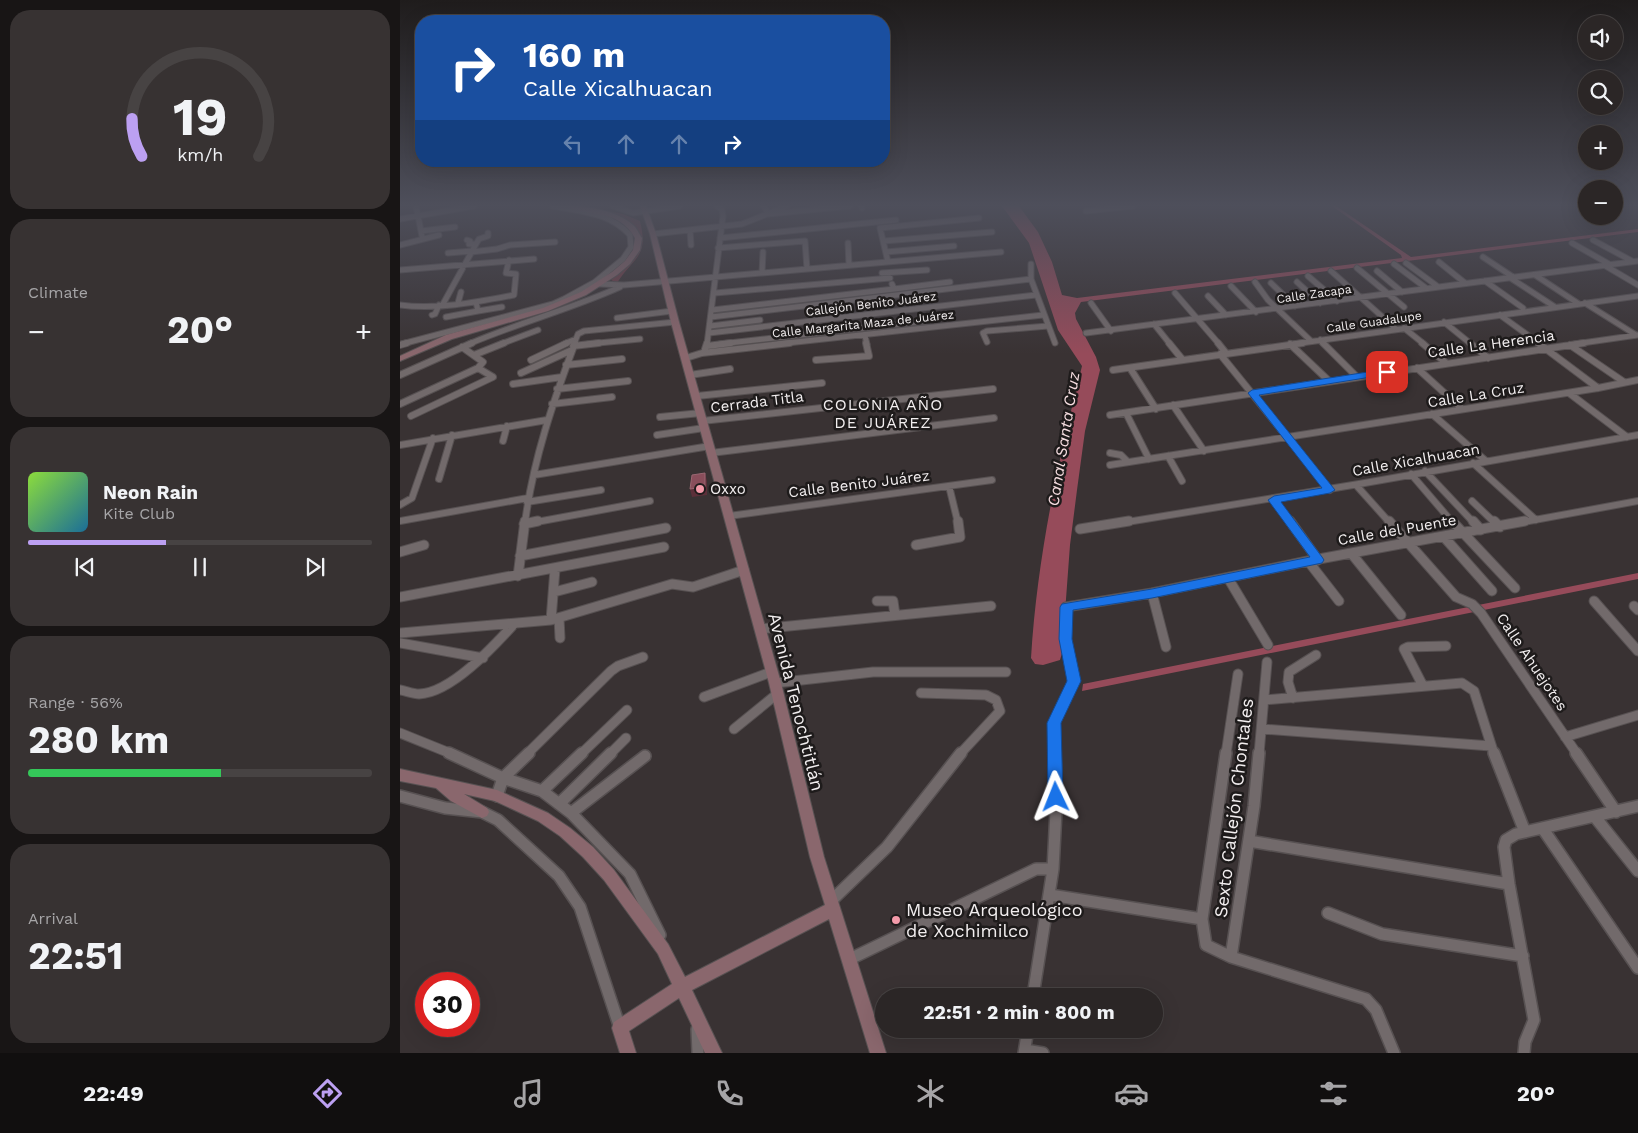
<!DOCTYPE html>
<html lang="en">
<head>
<meta charset="utf-8">
<style>
  :root { --surface:#2b2626; --page:#373232; --text:#f1f3f6; --muted:#a6a5a7; --line:#474343; --accent:#bca0f2 }
  body { margin:0; font-family:"Work Sans",sans-serif; background:var(--page); color:var(--text); height:100vh; display:flex; flex-direction:column; font-size:19px; white-space:nowrap }
  * { box-sizing:border-box; margin:0 }
  p { font-size:16px; color:var(--muted) }
  .icon { flex:none; width:28px; height:28px; fill:none; stroke:currentColor; stroke-width:2; stroke-linecap:round; stroke-linejoin:round }
  .map { position:relative; flex:1; overflow:hidden }
  .sheet { display:flex; flex-direction:column; gap:10px; padding:10px; background:#181515; width:400px }
  .sheet>* { flex:none }
  .guide { position:absolute; left:15px; top:15px; width:475px; height:152px; border-radius:20px; box-shadow:0 5px 20px #0002,0 0 0 1px var(--line); background:#1a4fa0; color:#fff; overflow:hidden }
  .fabs { position:absolute; left:1178px; top:15px; display:grid; gap:10px }
  .fabs a { display:grid; place-items:center; width:45px; height:45px; border-radius:50%; background:var(--surface); box-shadow:0 5px 20px #0002,0 0 0 1px var(--line); font-size:25px }
  .speed { position:absolute; left:15px; top:972px; display:flex; gap:10px; font-size:25px; font-weight:700; text-align:center }
  .speed>* { display:grid; place-content:center; width:65px; height:65px; border-radius:50%; background:var(--surface); box-shadow:0 5px 20px #0002,0 0 0 1px var(--line); line-height:1 }
  .speed .limit { border:8px solid #d22; background:#fff; color:#111 }
  .pin { position:absolute; display:grid; place-items:center; width:42px; height:42px; color:#fff; margin:-21px; border-radius:10px; box-shadow:0 2px 8px #0006 }
  .me { position:absolute; width:55px; margin:-28px; rotate:358deg; stroke-linejoin:round; filter:drop-shadow(0 0 4px #0008) }
  .turn { display:flex; align-items:center; gap:18px; height:105px; padding:0 25px; font-size:22px }
  .turn .icon { width:65px; height:65px; stroke-width:2.5 }
  .turn b { display:block; font-size:35px; line-height:42px }
  .lanes { display:flex; align-items:center; height:48px; padding:0 25px; background:#0003; justify-content:center; gap:25px; direction:ltr }
  .lanes .off { opacity:.35 }
  .big { font-size:38px; font-weight:700; line-height:1.1 }
  .sheet .tile { flex:1; display:flex; flex-direction:column; justify-content:center; gap:8px; min-width:0; padding:0 18px; border-radius:20px; background:var(--page) }
  .sheet .dial { align-items:center; gap:0 }
  .dial svg { height:130px; overflow:visible; fill:none; stroke:var(--line); stroke-width:7; stroke-linecap:round; text-anchor:middle }
  .dial text { fill:var(--text); stroke:none }
  .song { display:flex; align-items:center; gap:15px }
  .cover { width:60px; height:60px; border-radius:8px; background:linear-gradient(135deg,hsl(90 70% 55%),hsl(200 70% 35%)) }
  .played { height:5px; border-radius:2px; background:linear-gradient(90deg,var(--accent) 40%,var(--line) 40%) }
  .keys { display:flex; justify-content:space-around; direction:ltr }
  .heat { display:flex; justify-content:space-between; align-items:center; font-size:28px; direction:ltr }
  .charge { height:8px; border-radius:4px; background:linear-gradient(90deg,#34c759 56%,var(--line) 0) }
  .trip { position:absolute; left:475px; top:988px; width:288px; height:50px; border-radius:25px; background:var(--surface); box-shadow:0 5px 20px #0002,0 0 0 1px var(--line); font-weight:700; line-height:50px; text-align:center }
  .tab-bar { display:flex; height:80px; justify-content:space-around; align-items:center; background:#110f0f; color:var(--muted) }
  .tab-bar .icon { width:35px; height:35px }
  .tab-bar .selected { color:var(--accent) }
  .tab-bar b { font-size:22px; color:var(--text) }
  main { display:flex; flex:1; min-height:0 }
  .map>svg:first-child { display:block }
  .green { fill:#713f48 }
  .water { fill:#964b5a }
  .lines { fill:none; stroke-linecap:round; stroke-linejoin:round }
  .street-far3-casing { stroke:#575152; stroke-width:7 }
  .street-far2-casing { stroke:#575152; stroke-width:8 }
  .street-far1-casing { stroke:#575152; stroke-width:11 }
  .street-casing { stroke:#575152; stroke-width:14 }
  .secondary-casing { stroke:#575152; stroke-width:2 }
  .street-far3 { stroke:#726a6b; stroke-width:5 }
  .street-far2 { stroke:#726a6b; stroke-width:6 }
  .street-far1 { stroke:#726a6b; stroke-width:9 }
  .street { stroke:#726a6b; stroke-width:11 }
  .secondary { fill:#8a676d; fill-rule:evenodd }
  .shaded-wall { fill:#5c2f39 }
  .building { fill:#894e5b; stroke:#9a6772 }
  .route { fill:#1a73e8; stroke:#114b97 }
  .poi-dot { fill:#f39aa9; stroke:#1e1b1b; stroke-width:2 }
  .labels { text-anchor:middle; stroke-width:5; stroke-linejoin:round; paint-order:stroke }
  .far-street-label { font-size:12px; fill:#f2eeef; stroke:#1e1b1b }
  .street-label { font-size:15px; fill:#f2eeef; stroke:#1e1b1b }
  .poi-label { font-size:15px; fill:#f2eeef; stroke:#1e1b1b; text-anchor:start }
  .neighbourhood-label { font-size:16px; letter-spacing:1px; fill:#f2eeef; stroke:#1e1b1b }
  .water-label { font-size:16px; font-style:italic; fill:#f5dde0; stroke:#1e1b1b }
  .near-street-label { font-size:18px; fill:#f2eeef; stroke:#1e1b1b }
  .near-poi-label { font-size:18px; fill:#f2eeef; stroke:#1e1b1b; text-anchor:start }
</style>
</head>
<body>
<main>
<section class="sheet">
<div class="tile dial"><svg viewBox="0 0 100 80">
<path d="M14 69A42 42 0 1 1 86 69"/>
<path d="M14 69A42 42 0 0 1 8 46" stroke="#bca0f2"/>
<text x="50" y="56" font-size="32" font-weight="700">19</text>
<text x="50" y="72" font-size="11">km/h</text>
</svg></div>
<div class="tile"><p>Climate</p>
<div class="heat"><a>−</a><b class="big">20°</b><a>+</a></div>
</div>
<div class="tile">
<div class="song"><i class="cover"></i><div><b>Neon Rain</b><p>Kite Club</p></div></div>
<div class="played"></div>
<div class="keys"><svg class="icon" aria-label="previous" viewBox="0 0 24 24"><path d="M18 5L8 12l10 7zM5 5v14"/></svg><svg class="icon" aria-label="pause" viewBox="0 0 24 24"><path d="M8 5v14M16 5v14"/></svg><svg class="icon" aria-label="next" viewBox="0 0 24 24"><path d="M6 5l10 7-10 7zM19 5v14"/></svg></div>
</div>
<div class="tile"><p>Range · 56%</p><b class="big">280 km</b><div class="charge"></div></div>
<div class="tile"><p>Arrival</p><b class="big">22:51</b></div>
</section>
<div class="map">
<svg width="1238" height="1053" viewBox="0 0 1238 1053">
  <rect width="100%" height="100%" fill="#393233"/>
  <path class="green" d="M203,210L223,214L240,221C249,258 234,256 217,283L211,280C216,275 223,270 229,265C254,241 239,225 213,214L215,213Z"/>
  <path class="water" d="M602,206H619L638,232L652,262L662,295L677,298L1002,258L1001,255L932,206H936L1011,257L1238,229V232L681,302L675,313L676,319L696,357L700,370L685,431L677,490L670,545L662,653L660,660L643,665L635,664L631,658C637,559 658,461 682,366L658,330L629,243Z
    M1238,573V579L682,691L683,684Z"/>
  <g class="lines">
    <defs>
      <path id="street-far3" d="M16,206L22,236
        M213,206L233,213L280,206
        M364,206L368,214L450,206
        M461,206L462,208
        M686,211L733,206
        M0,219L74,206
        M290,230L291,245
        M21,231L55,227
        M253,234L342,224L387,206
        M320,238L496,220
        M1193,240L1232,261
        M484,241L592,232
        M448,243L449,265
        M1172,243L1209,264
        M76,244L79,239L88,236V233
        M0,245L39,235
        M318,248L405,241L407,269
        M71,252L97,249L110,245L155,242
        M486,252L554,246
        M48,253L72,251
        M1083,257L1113,277
        M488,262L480,228L579,218
        M1039,262L1065,283
        M1006,263L1037,286
        M631,264V279L655,343
        M994,264L1026,288
        M1204,265L1238,285
        M957,268L1004,307
        M0,270L134,259
        M931,271L996,329
        M977,271L1002,292
        M362,273L363,252
        M482,273L527,270
        M1135,275L1179,304
        M908,276L937,301
        M1109,277L1155,307
        M1085,281L1123,308
        M855,282L868,300L911,341
        M897,282L920,303
        M871,283L895,306
        M200,284L224,285L601,252
        M492,284L494,289L550,282
        M831,286L856,312
        M315,293L490,278
        M775,293L819,344
        M808,296L826,315
        M76,302L78,311L102,307
        M58,303L61,292
        M691,303L711,331
        M1185,303L1236,335
        M43,304L76,244H69L70,241L67,240
        M0,305C37,310 77,302 114,295L116,274L106,273L109,260
        M312,310L494,289
        M32,315L35,314L39,305
        M1100,315L1140,344
        M46,317L78,311
        M311,317L631,279
        M217,318L272,311
        M1044,322L1071,344
        M754,324L770,344
        M310,326L360,320
        M1004,328L1024,344
        M309,333L636,295
        M686,333L1238,261
        M465,336L467,344
        M920,340L924,344
        M587,342L583,333L587,331L648,326
        M2,344L153,304L164,299L195,282L223,259L231,247L230,235C209,212 182,212 153,206
        M69,344C118,323 171,309 220,287
        M101,344L138,330
        M164,344L176,339
        M174,344L178,334L184,331L275,322
        M188,344L240,339
        M307,344L323,216L322,209L317,206
        M320,344L526,321
        M378,344L643,315
        M894,344L1238,296
        M1175,344L1238,335"/>
      <path id="street-far2" d="M769,343L782,359
        M818,343L826,353
        M923,343L957,377
        M1022,343L1046,363
        M1070,343L1088,358
        M1138,343L1198,388
        M890,344L929,381
        M0,345L7,343
        M1170,345L1224,382
        M173,346L199,343
        M307,346L331,343
        M305,349L307,343
        M820,354L930,490
        M74,355L104,343
        M286,358L302,353L390,343
        M131,360L167,343
        M416,360L469,356L466,343
        M166,365L222,359
        M730,368L756,409
        M1017,368L1062,409
        M713,370L903,343
        M121,373L172,350
        M0,375L72,343
        M290,375L330,369
        M113,384L162,377
        M157,389L228,381
        M1169,393L1227,437
        M297,396L422,383
        M0,404L78,368L83,362L62,347
        M152,404L212,397
        M773,405L804,451
        M726,413L749,459
        M1032,414L1086,461
        M710,415L1184,343
        M11,416L93,377L78,368
        M260,417L301,413
        M302,421L593,389
        M257,435L304,428
        M103,441L107,426
        M0,445L147,420
        M311,453L594,418
        M710,453L721,455L728,462
        M768,456L782,481
        M1073,463L1136,520
        M710,465L1198,388L1238,380
        M1025,471L1074,523
        M1011,474L1053,523
        M134,475L310,446
        M39,479L52,435
        M956,485L990,523
        M549,486L558,523
        M874,500L891,523
        M1072,501L1095,523
        M127,502L201,490
        M0,505L12,498L33,438
        M329,516L592,480
        M0,521L128,498
        M125,523C133,460 153,402 175,343
        M131,523L250,501
        M721,523L959,484L1238,435
        M1118,523L1238,501"/>
      <path id="street-far1" d="M890,521L918,560
        M989,521L1056,597L1072,604L1081,613L1177,754
        M1052,521L1115,588
        M1073,521L1081,530
        M1094,521L1100,527
        M124,524L138,521
        M680,529L729,521
        M1044,537L1092,591
        M516,545L560,537L558,521
        M0,552L24,545
        M951,553L1001,615
        M120,556L266,528
        M908,561L939,601
        M118,576L125,521
        M828,578L868,645
        M154,592L192,582
        M752,593L766,647
        M0,597L264,547
        M477,601H493L495,615
        M1194,601L1238,651
        M1234,606L1238,610
        M159,618L160,638
        M151,620L155,569
        M360,629L591,606
        M0,633L151,620L272,584L293,587L344,570
        M0,643L83,658
        M375,683L473,672H606
        M1023,686L1004,649L1008,647L1046,646
        M0,690C6,691 13,694 19,694C51,693 94,646 114,624
        M521,693L586,695L596,700L600,711L560,754
        M304,697L371,672
        M893,698L888,682L889,672L916,655
        M864,700L1062,683L1074,691L1094,754
        M334,729L377,694
        M862,729L1091,746
        M0,733L52,754
        M1165,737L1238,715
        M127,754L211,671L218,666L243,657
        M181,754L227,710
        M210,754L226,738
        M655,754L654,723L674,681L665,639L666,607L752,593L908,561L1125,521
        M826,754L838,674
        M859,754L867,662"/>
      <path id="street" d="M49,753L103,778L142,791L171,813L230,874L260,935
        M826,753L802,919L806,945L831,957L966,999L976,1010L994,1053
        M1094,753L1125,832
        M1176,753L1216,812
        M142,791L182,753
        M0,796L45,808L82,812L98,820L159,876L180,907L220,1028
        M97,796L103,778L129,753
        M159,804L211,753
        M171,813L245,756
        M1195,817L1238,871
        M1143,829L1238,968
        M849,841L1109,884
        M650,895L802,919
        M431,901L487,847L561,753
        M928,913L982,934L1123,956
        M831,957L854,806L859,753
        M450,959L636,869H653
        M633,996L653,869L656,811L655,753
        M297,1029L298,1053
        M625,1050L643,1053
        M624,1053L628,1029
        M1124,1053L1125,1042L1134,1020L1109,884L1104,847L1106,840L1116,834L1238,806"/>
      <path id="secondary" d="M165,206C186,206 217,210 233,225C237,228 239,234 242,238L240,250L230,264L217,275L186,295L148,311L52,339L0,361V356L46,335L143,308L181,292L212,272L225,261L233,250L235,238C218,208 192,218 165,206Z
        M240,206H246L256,234L279,322L381,683L424,857L486,1053H470L429,919L292,990L322,1053H305L279,998L229,1031L236,1053H220L212,1028L214,1022L272,984L258,954L204,880L183,857L160,836L138,821L95,801L64,794L87,808L89,812L87,816L82,818L51,801L36,788L0,781V769L97,790L148,813L170,828L193,847L214,870L268,944L285,977L425,905L410,857L369,683L271,322L250,234Z"/>
    </defs>
    <use href="#street-far3" class="street-far3-casing"/>
    <use href="#street-far2" class="street-far2-casing"/>
    <use href="#street-far1" class="street-far1-casing"/>
    <use href="#street" class="street-casing"/>
    <use href="#secondary" class="secondary-casing"/>
    <use href="#street-far3" class="street-far3"/>
    <use href="#street-far2" class="street-far2"/>
    <use href="#street-far1" class="street-far1"/>
    <use href="#street" class="street"/>
    <use href="#secondary" class="secondary"/>
  </g>
  <path class="shaded-wall" d="M305,473L307,481V495L292,497L290,489Z"/>
  <path class="building" d="M305,473V487L290,489L292,475Z"/>
  <linearGradient id="sky" x2="0" y2="1"><stop stop-color="#1f1c1c"/><stop offset="0.58" stop-color="#4e4f5b"/><stop offset="1" stop-color="#4e4f5b" stop-opacity="0"/></linearGradient>
  <rect width="1238" height="354" fill="url(#sky)"/>
  <path class="route" d="M987,369L992,372L990,374L859,395L935,490L930,493L881,502L922,557L924,560L922,563L752,598L673,610L672,639L681,681L661,723L663,797L661,802L656,804L650,802L648,797L647,723L667,681L659,639L660,607L662,604L752,589L910,557L868,500L874,496L922,488L848,393L852,390Z"/>
  <g class="poi-dot">
    <circle cx="300" cy="489" r="5"/>
    <circle cx="496" cy="920" r="5"/>
  </g>
  <g class="labels">
    <g class="far-street-label">
      <text transform="translate(914 294) rotate(-8)" y="4">Calle Zacapa</text>
      <text transform="translate(471 304) rotate(-7)" y="4">Callejón Benito Juárez</text>
      <text transform="translate(974 322) rotate(-8)" y="4">Calle Guadalupe</text>
      <text transform="translate(463 324) rotate(-6)" y="4">Calle Margarita Maza de Juárez</text>
    </g>
    <g class="street-label">
      <text transform="translate(1091 344) rotate(-8)" y="5">Calle La Herencia</text>
      <text transform="translate(1076 395) rotate(-9)" y="5">Calle La Cruz</text>
      <text transform="translate(357 402) rotate(-7)" y="5">Cerrada Titla</text>
      <text transform="translate(1016 460) rotate(-10)" y="5">Calle Xicalhuacan</text>
      <text transform="translate(459 484) rotate(-7)" y="5">Calle Benito Juárez</text>
      <text transform="translate(997 530) rotate(-10)" y="5">Calle del Puente</text>
      <text transform="translate(1132 662) rotate(56)" y="5">Calle Ahuejotes</text>
    </g>
    <g class="poi-label">
      <text x="310" y="494">Oxxo</text>
    </g>
    <g class="neighbourhood-label">
      <text x="483" y="410">COLONIA AÑO<tspan x="483" dy="18">DE JUÁREZ</tspan></text>
    </g>
    <g class="water-label">
      <text transform="translate(663 439) rotate(-81)" y="6">Canal Santa Cruz</text>
    </g>
    <g class="near-street-label">
      <text transform="translate(396 702) rotate(76)" y="6">Avenida Tenochtitlán</text>
      <text transform="translate(834 808) rotate(-83)" y="6">Sexto Callejón Chontales</text>
    </g>
    <g class="near-poi-label">
      <text x="506" y="916">Museo Arqueológico<tspan x="506" dy="21">de Xochimilco</tspan></text>
    </g>
  </g>
</svg>
<div class="fabs">
<a><svg class="icon" aria-label="sound" viewBox="0 0 24 24"><path d="M4 9h4l5-4v14l-5-4H4zM17 9q2 3 0 6"/></svg></a>
<a><svg class="icon" aria-label="search" viewBox="0 0 24 24"><circle cx="10" cy="10" r="6"/><path d="M15 15l6 6"/></svg></a>
<a>+</a>
<a>−</a>
</div>
<div class="speed"><div class="limit">30</div></div>
<div class="pin" style="left:987px;top:372px;background:#d93025"><svg class="icon" aria-label="arrive" viewBox="0 0 24 24"><path d="M6 21V4h12l-3 4 3 4H6"/></svg></div>
<svg class="me" style="left:656px;top:797px" viewBox="-20 -20 40 40"><path d="M0-17L14 15 0 8-14 15z" fill="#1a73e8" stroke="#fff" stroke-width="4"/></svg>
<div class="trip">22:51 · 2 min · 800 m</div>
<div class="guide">
<div class="turn"><svg class="icon" aria-label="right" viewBox="0 0 24 24"><path d="M7 20v-9h11M14 6l5 5-5 5"/></svg><div><b>160 m</b>Calle Xicalhuacan</div></div>
<div class="lanes"><svg class="icon off" aria-label="left" viewBox="0 0 24 24"><path d="M17 20v-9H6M10 6l-5 5 5 5"/></svg><svg class="icon off" aria-label="ahead" viewBox="0 0 24 24"><path d="M12 20V5M6 11l6-6 6 6"/></svg><svg class="icon off" aria-label="ahead" viewBox="0 0 24 24"><path d="M12 20V5M6 11l6-6 6 6"/></svg><svg class="icon" aria-label="right" viewBox="0 0 24 24"><path d="M7 20v-9h11M14 6l5 5-5 5"/></svg></div>
</div>
</div>
</main>
<nav class="tab-bar">
<b>22:49</b>
<svg class="icon selected" aria-label="directions" viewBox="0 0 24 24"><path d="M12 3l9 9-9 9-9-9zM9 14v-3h6M13 9l2 2-2 2"/></svg>
<svg class="icon" aria-label="music" viewBox="0 0 24 24"><path d="M9 18V5l10-2v13"/><circle cx="6" cy="18" r="3"/><circle cx="16" cy="16" r="3"/></svg>
<svg class="icon" aria-label="phone" viewBox="0 0 24 24"><path d="M5 4h4l2 5-3 2q2 4 5 5l2-3 5 2v4C11 20 4 13 5 4z"/></svg>
<svg class="icon" aria-label="climate" viewBox="0 0 24 24"><path d="M12 3v18M4 7l16 10M4 17L20 7"/></svg>
<svg class="icon" aria-label="car" viewBox="0 0 24 24"><path d="M5 17H2v-5l4-1 3-4h7l3 4 3 1v5h-3M9 17h6M6 11h13"/><circle cx="7" cy="17" r="2"/><circle cx="17" cy="17" r="2"/></svg>
<svg class="icon" aria-label="filters" viewBox="0 0 24 24"><path d="M4 7h16M4 17h16"/><circle cx="9" cy="7" r="2"/><circle cx="15" cy="17" r="2"/></svg>
<b>20°</b>
</nav>
</body>
</html>
